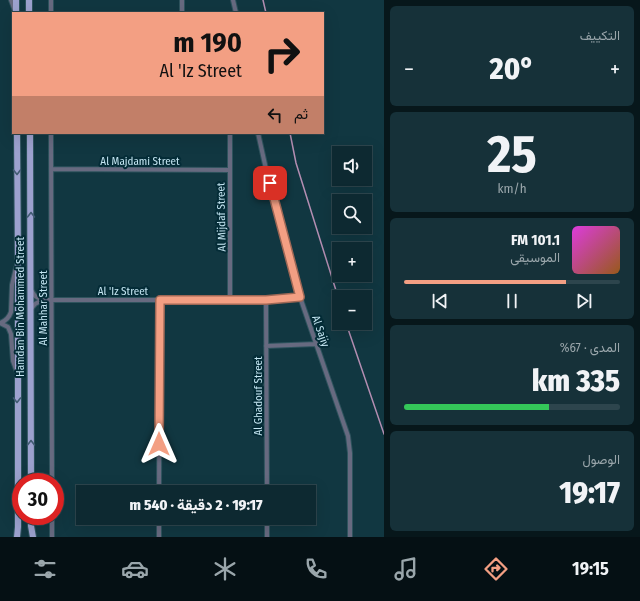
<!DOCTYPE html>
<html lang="ar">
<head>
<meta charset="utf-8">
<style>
  :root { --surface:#0d2931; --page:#163139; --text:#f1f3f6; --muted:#9aa6ab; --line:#2d454d; --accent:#f39f83 }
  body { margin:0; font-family:"Fira Sans Condensed",Vazirmatn,sans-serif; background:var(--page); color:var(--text); direction:rtl; height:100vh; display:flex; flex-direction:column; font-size:15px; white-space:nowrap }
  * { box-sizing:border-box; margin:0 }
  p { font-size:13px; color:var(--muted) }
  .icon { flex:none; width:22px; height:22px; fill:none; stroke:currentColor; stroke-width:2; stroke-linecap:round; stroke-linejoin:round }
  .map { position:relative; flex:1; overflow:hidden; direction:ltr }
  .sheet { display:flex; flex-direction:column; gap:6px; padding:6px; background:#07171b; width:256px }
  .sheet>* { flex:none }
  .guide { position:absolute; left:12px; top:12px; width:312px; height:122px; border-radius:0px; box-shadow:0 4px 16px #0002,0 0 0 1px var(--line); direction:rtl; background:#f39f83; color:#111; overflow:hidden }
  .tools { position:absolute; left:332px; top:146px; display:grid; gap:8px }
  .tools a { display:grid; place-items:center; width:40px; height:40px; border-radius:0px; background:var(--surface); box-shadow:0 4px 16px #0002,0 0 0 1px var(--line); font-size:20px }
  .speed { position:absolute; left:12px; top:473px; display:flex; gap:8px; font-size:20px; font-weight:700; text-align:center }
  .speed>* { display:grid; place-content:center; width:52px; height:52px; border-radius:50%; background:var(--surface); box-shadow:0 4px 16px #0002,0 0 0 1px var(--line); line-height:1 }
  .speed .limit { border:6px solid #d22; background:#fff; color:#111 }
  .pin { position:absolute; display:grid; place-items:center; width:34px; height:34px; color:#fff; margin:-17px; border-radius:8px; box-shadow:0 2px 6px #0006 }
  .me { position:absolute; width:44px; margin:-22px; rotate:0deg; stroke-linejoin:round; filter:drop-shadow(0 0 3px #0008) }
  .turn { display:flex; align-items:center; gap:14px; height:84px; padding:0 16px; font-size:18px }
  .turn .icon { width:52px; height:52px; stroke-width:2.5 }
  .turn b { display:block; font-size:28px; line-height:34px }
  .then { display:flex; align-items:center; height:38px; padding:0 16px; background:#0003; gap:8px; font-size:15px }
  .big { font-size:30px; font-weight:800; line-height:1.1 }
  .sheet .widget { flex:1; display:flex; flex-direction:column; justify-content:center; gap:6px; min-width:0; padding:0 14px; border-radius:6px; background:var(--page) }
  .sheet .dial { align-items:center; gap:0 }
  .dial b { font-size:52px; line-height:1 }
  .song { display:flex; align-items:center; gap:12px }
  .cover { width:48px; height:48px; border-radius:6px; background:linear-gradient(135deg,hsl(300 70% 55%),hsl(30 70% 35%)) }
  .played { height:4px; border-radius:2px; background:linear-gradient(90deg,var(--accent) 75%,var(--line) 75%) }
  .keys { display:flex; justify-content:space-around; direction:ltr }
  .heat { display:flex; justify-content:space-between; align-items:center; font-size:22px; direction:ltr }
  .charge { height:6px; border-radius:3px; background:linear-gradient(90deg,#34c759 67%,var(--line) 0) }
  .trip { position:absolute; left:76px; top:485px; width:240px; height:40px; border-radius:0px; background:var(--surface); box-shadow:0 4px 16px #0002,0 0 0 1px var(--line); font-weight:800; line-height:40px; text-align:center; direction:rtl }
  .tabs { display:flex; height:64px; justify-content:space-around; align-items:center; background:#051014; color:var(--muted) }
  .tabs .icon { width:28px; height:28px }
  .tabs .selected { color:var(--accent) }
  .tabs b { font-size:18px; color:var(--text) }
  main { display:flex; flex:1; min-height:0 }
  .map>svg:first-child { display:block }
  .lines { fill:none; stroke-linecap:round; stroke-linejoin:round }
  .stream { stroke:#b48eb2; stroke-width:1.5 }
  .street-casing { stroke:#2e535d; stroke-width:6 }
  .primary-casing { stroke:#2e535d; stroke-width:8 }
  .street { stroke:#676a80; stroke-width:4 }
  .primary { stroke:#9ca1ce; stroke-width:6 }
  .oneway { stroke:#415b73 }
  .route-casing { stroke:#9e6755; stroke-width:10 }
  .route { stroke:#f39f83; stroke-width:7 }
  .labels { text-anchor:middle; stroke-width:4; stroke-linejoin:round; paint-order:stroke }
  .street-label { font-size:11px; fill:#c5e6f2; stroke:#042c37 }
</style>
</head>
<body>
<main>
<section class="sheet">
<div class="widget"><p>التكييف</p>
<div class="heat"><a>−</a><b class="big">20°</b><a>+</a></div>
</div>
<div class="widget dial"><b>25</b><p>km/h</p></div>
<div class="widget">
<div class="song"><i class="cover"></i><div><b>101.1 FM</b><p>الموسيقى</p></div></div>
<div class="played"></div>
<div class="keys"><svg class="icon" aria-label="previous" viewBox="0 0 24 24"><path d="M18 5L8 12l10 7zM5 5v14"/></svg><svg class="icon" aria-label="pause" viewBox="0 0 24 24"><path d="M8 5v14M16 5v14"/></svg><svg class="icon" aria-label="next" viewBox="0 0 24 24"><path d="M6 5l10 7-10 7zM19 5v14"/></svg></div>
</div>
<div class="widget"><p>المدى · 67%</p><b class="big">335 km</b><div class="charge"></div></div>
<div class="widget"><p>الوصول</p><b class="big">19:17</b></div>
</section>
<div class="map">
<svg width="384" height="537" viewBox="0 0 384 537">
  <rect width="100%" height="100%" fill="#113741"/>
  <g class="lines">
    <path class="stream" d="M263,0L266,13
      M290,133L296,163L339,300
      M346,323L384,434"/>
    <defs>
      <path id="street" d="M11,0L15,11
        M51,0V13
        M182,0V13
        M233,0L236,13
        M51,133L52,482
        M230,133V300
        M258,133L266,169L300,297L348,436L350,453V537
        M51,169L229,170
        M31,290L35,296L42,300H266L300,297
        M266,300L267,492
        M30,310L35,304L42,300
        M0,323C6,321 9,318 11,312L12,285L16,268
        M0,323L8,327L11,334L13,361L17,372
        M266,346L316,344
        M159,492L160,300
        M52,516V537
        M267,518V537
        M159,537V518"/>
      <path id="primary" d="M16,0V13
        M29,0V13
        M30,133L31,482
        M31,516V526L33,537
        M17,537L18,527V264L17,133"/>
    </defs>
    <use href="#street" class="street-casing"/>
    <use href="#primary" class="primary-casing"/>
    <use href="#street" class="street"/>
    <use href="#primary" class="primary"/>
  </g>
  <defs><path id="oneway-chevron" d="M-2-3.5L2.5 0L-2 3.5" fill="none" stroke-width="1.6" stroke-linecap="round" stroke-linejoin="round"/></defs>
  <g class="oneway">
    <use href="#oneway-chevron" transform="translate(17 172) rotate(89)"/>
    <use href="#oneway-chevron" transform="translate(31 215) rotate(-90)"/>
    <use href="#oneway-chevron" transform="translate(17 400) rotate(90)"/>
    <use href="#oneway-chevron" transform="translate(31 443) rotate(-90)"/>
  </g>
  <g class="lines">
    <defs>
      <path id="route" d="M159,444L160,300H266L300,297L270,183"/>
    </defs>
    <use href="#route" class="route-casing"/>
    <use href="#route" class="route"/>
  </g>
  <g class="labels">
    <g class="street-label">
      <text x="140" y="165">Al Majdami Street</text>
      <text transform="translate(221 217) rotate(-91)" y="4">Al Mijdaf Street</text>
      <text x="123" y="295">Al 'Iz Street</text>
      <text transform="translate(20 307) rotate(-90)" y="4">Hamdan Bin Mohammed Street</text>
      <text transform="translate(43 308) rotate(-90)" y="4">Al Mahhar Street</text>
      <text transform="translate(321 331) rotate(71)" y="4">Al Sajiy</text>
      <text transform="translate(258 396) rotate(-90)" y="4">Al Ghadouf Street</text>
    </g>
  </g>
</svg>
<div class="tools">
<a><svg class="icon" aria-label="sound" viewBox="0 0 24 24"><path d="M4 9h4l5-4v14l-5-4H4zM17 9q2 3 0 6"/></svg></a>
<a><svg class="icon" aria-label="search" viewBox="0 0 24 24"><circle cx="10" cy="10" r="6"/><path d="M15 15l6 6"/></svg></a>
<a>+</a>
<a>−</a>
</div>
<div class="speed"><div class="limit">30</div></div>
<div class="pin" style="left:270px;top:183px;background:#d93025"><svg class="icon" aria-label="arrive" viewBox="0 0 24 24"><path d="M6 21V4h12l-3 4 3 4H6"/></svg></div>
<svg class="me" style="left:159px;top:444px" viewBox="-20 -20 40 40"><path d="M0-17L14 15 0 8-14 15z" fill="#f39f83" stroke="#fff" stroke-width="4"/></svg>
<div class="trip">19:17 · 2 دقيقة · 540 m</div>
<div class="guide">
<div class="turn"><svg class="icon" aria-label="right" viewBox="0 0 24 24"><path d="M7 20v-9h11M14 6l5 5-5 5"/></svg><div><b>190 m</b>Al 'Iz Street</div></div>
<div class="then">ثم<svg class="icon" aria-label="left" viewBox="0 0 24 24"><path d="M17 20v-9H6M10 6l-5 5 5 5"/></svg></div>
</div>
</div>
</main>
<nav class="tabs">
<b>19:15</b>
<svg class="icon selected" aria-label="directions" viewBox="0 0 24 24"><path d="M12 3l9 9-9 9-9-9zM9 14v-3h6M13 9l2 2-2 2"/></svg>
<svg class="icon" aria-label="music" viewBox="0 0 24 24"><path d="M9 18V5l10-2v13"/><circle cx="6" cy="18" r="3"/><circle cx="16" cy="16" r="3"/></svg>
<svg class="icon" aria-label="phone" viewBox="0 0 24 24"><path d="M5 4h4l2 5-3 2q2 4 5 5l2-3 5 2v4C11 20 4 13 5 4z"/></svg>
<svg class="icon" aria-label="climate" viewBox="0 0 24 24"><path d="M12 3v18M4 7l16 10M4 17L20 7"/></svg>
<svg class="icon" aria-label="car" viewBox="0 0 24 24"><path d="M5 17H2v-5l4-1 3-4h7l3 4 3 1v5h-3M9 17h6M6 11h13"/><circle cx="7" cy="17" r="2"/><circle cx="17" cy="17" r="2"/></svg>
<svg class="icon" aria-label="filters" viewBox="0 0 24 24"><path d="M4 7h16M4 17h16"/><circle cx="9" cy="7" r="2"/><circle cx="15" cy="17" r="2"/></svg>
</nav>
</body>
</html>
